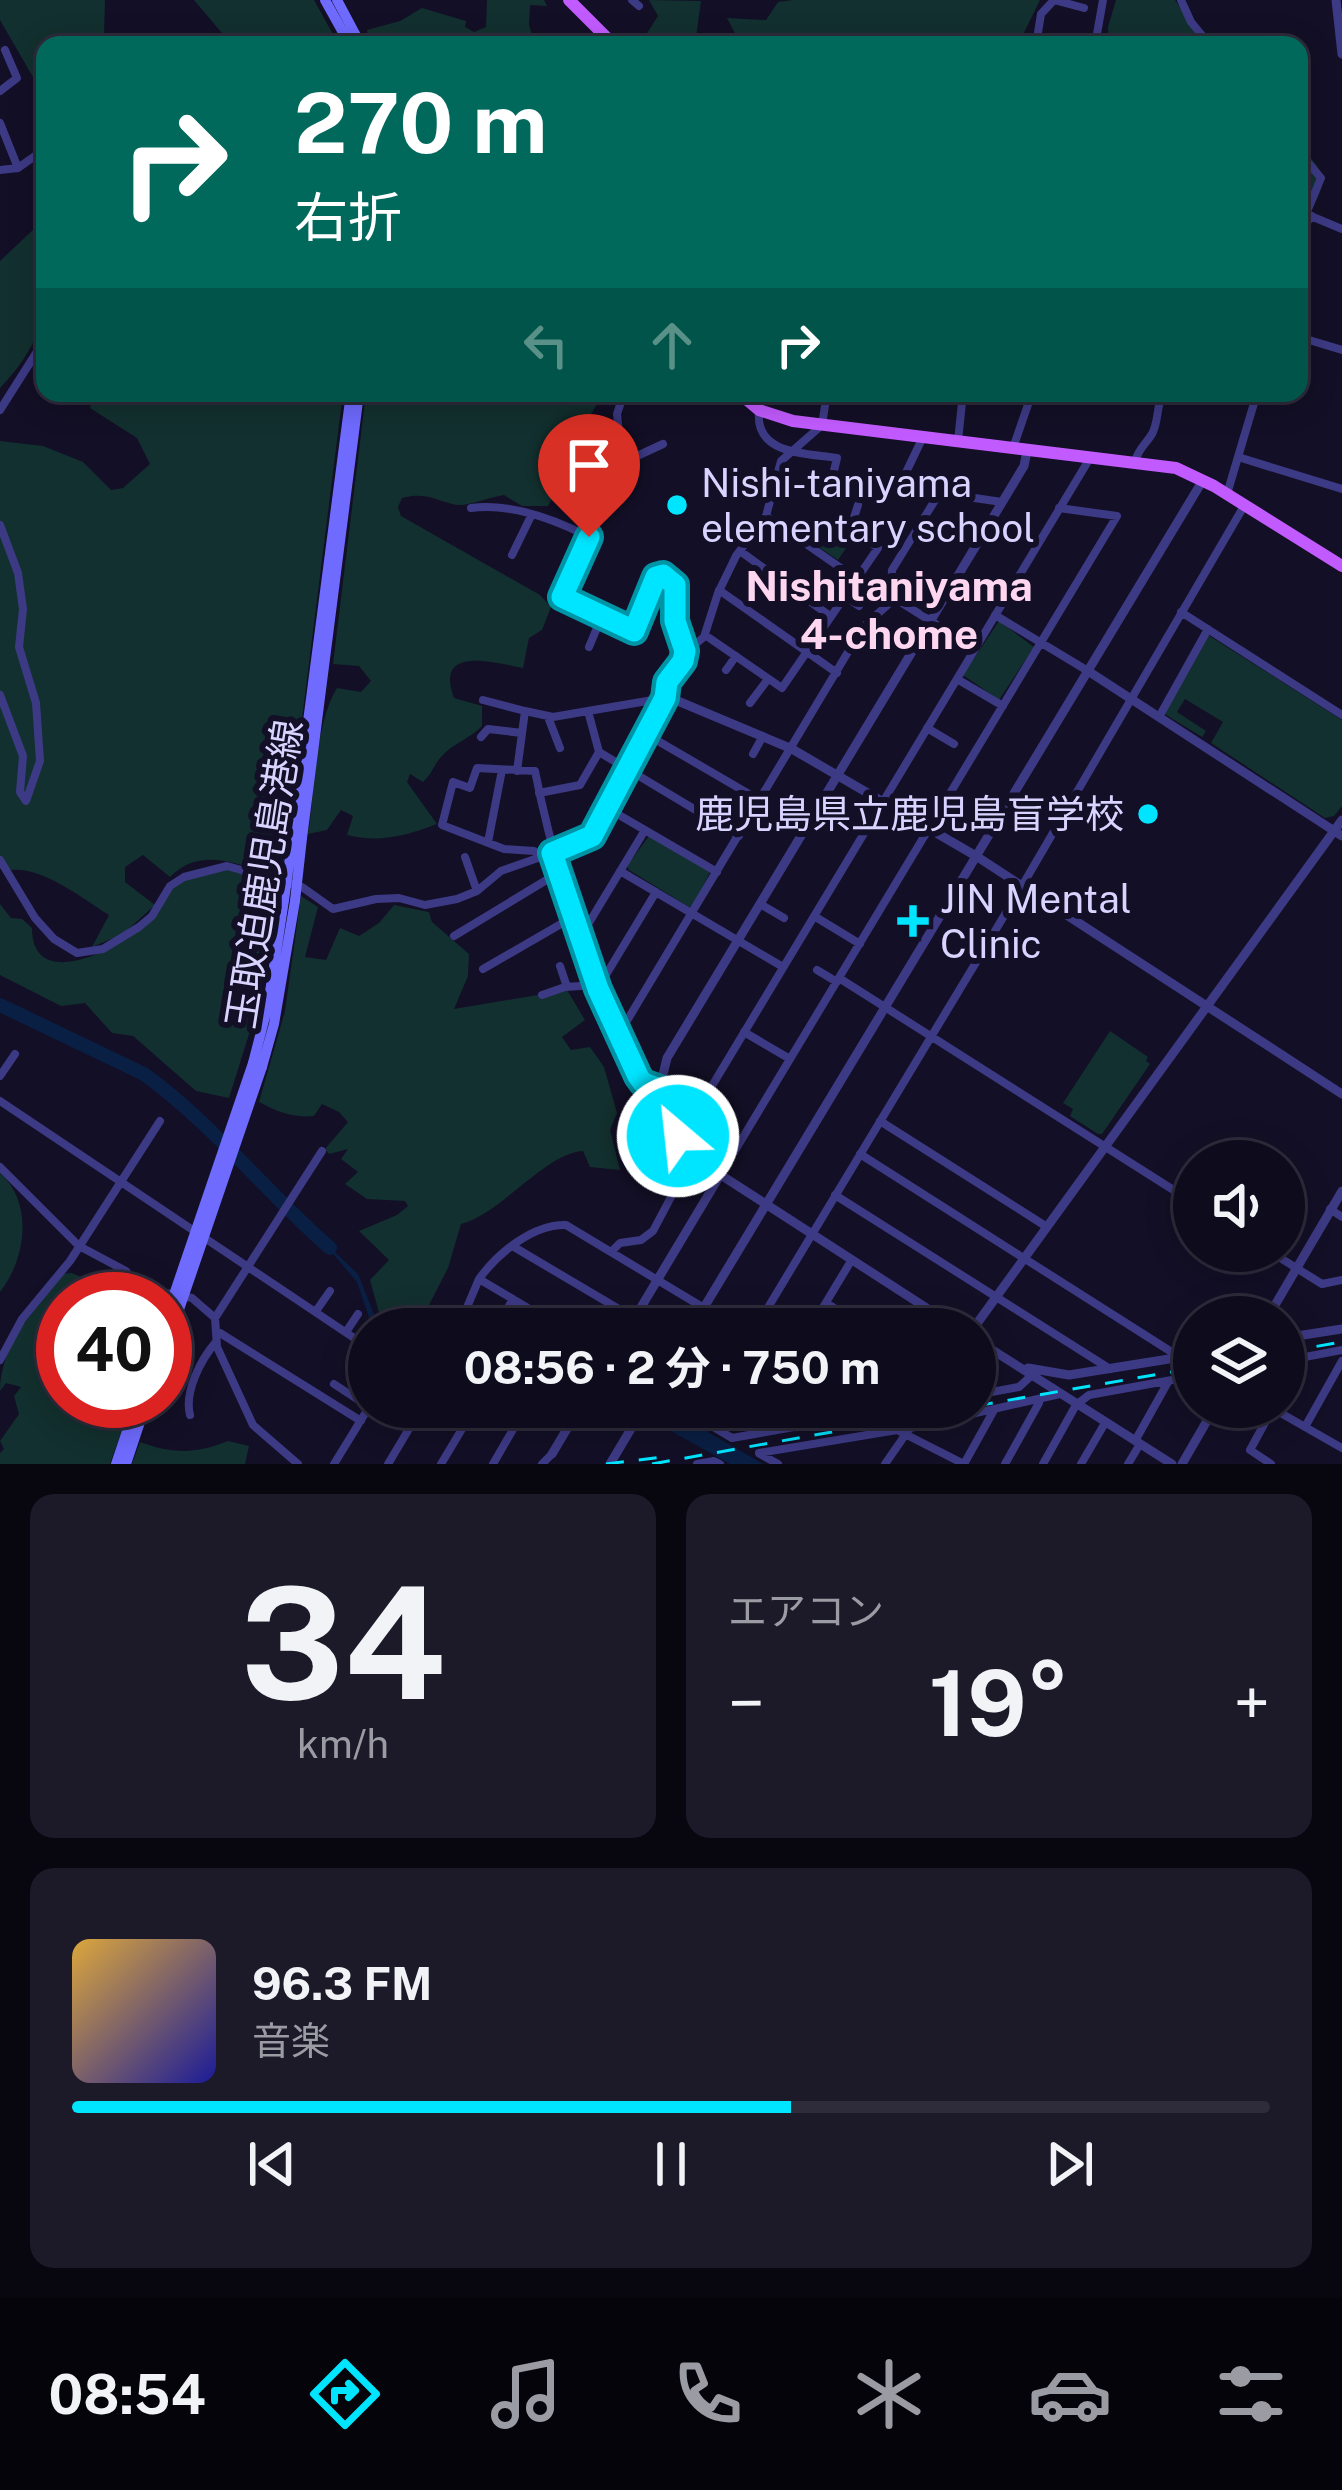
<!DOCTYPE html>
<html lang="ja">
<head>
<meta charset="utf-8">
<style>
  :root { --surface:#0e0b1c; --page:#1c1929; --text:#f1f3f6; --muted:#9b9ba3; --line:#2e2b3b; --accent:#00e5ff }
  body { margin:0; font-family:"Public Sans","Noto Sans JP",sans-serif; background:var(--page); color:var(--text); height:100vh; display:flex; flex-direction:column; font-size:45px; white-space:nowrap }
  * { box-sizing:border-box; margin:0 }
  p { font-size:39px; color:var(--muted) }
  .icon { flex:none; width:66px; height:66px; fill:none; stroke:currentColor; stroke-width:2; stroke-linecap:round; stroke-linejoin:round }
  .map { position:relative; height:1464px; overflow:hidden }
  .drawer { display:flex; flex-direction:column; gap:30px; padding:30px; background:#08060f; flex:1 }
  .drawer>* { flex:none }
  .guide { position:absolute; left:36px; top:36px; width:1272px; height:366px; border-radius:24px; box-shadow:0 6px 30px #0003,0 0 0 3px var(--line); background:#00695c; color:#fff; overflow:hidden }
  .fabs { position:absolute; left:1173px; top:1140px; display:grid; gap:24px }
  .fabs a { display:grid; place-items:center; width:132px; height:132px; border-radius:50%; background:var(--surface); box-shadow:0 6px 30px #0003,0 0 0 3px var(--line); font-size:60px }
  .speed { position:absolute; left:36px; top:1272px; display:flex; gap:24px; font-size:60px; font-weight:700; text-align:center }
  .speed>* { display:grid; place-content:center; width:156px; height:156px; border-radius:50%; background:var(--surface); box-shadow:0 6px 30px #0003,0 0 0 3px var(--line); line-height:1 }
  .speed .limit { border:18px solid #d22; background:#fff; color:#111 }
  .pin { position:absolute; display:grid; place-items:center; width:102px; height:102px; color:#fff; margin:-123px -51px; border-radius:50% 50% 50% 0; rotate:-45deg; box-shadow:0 0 12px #0007 }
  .pin .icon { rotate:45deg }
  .me { position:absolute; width:132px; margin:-66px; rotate:332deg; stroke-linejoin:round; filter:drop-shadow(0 0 9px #0008) }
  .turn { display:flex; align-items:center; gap:42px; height:252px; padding:0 60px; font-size:54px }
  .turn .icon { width:156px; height:156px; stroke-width:2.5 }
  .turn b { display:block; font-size:84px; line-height:102px }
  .lanes { display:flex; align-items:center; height:114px; padding:0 60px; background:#0003; justify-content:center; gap:60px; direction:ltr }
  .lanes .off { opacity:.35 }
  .big { font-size:90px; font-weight:700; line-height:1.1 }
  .drawer .tile { flex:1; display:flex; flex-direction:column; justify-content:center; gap:18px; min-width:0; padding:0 42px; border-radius:24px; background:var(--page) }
  .drawer .dial { align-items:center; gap:0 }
  .dial b { font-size:156px; line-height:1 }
  .song { display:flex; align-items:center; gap:36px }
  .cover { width:144px; height:144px; border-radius:18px; background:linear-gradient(135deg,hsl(40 70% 55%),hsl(240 70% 35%)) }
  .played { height:12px; border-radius:6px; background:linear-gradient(90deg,var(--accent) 60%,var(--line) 60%) }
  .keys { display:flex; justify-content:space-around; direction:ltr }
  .heat { display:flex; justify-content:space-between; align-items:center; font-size:66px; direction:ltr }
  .drawer .tiles { flex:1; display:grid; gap:30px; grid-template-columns:1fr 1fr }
  .tile:last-child { grid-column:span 2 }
  .trip { position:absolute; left:348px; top:1308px; width:648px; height:120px; border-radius:60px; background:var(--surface); box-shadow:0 6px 30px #0003,0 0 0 3px var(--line); font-weight:700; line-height:120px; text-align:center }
  .dock { display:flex; height:192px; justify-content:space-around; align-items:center; background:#06040b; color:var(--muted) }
  .dock .icon { width:84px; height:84px }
  .dock .active { color:var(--accent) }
  .dock b { font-size:54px; color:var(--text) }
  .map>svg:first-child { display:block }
  .green { fill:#12302f }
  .water { fill:#0a1f44 }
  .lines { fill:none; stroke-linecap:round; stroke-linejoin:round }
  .river { stroke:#0a1f44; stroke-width:14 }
  .minor { stroke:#3d3a85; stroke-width:8 }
  .tertiary { stroke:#3d3a85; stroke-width:9 }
  .secondary { stroke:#6f6bff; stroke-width:10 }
  .primary { stroke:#c25bff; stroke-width:12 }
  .rail { stroke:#00e5ff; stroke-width:3; stroke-dasharray:18 15; stroke-linecap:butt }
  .secondary-bridge { stroke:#6f6bff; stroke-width:10 }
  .route-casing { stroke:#0095a6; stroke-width:30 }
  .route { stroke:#00e5ff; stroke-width:21 }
  .poi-dot { fill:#00e5ff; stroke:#130f26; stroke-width:4.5 }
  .labels { text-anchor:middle; stroke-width:12; stroke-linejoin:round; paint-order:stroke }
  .poi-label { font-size:39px; fill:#d9d4ff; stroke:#130f26; text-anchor:start }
  .street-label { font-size:39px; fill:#d9d4ff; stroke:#130f26 }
  .neighbourhood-label { font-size:42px; font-weight:bold; fill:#ffd6f0; stroke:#130f26 }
</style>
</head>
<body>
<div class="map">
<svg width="1342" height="1464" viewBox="0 0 1342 1464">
  <rect width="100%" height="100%" fill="#130f26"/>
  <path class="green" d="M0,0H105L104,36L117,38L122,45H45V98L0,20Z
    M194,0H314L339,45H232Z
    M487,0H544L547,6L530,5L529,25L533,38L545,45H382L368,38L367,30L400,21L422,8L466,21L465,27L474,32L486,27Z
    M649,0L701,1L695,45H645L642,41L658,16Z
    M793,0H1040L1018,45H741L727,18L766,20L778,2Z
    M1116,0H1175L1205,45H1109L1108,27Z
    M1299,145C1315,164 1330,172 1318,197C1313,208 1310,213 1299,220Z
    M45,225C45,297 54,332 0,388V261L36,227Z
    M94,393H343L282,878C245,868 203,843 170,877L143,855L125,867V882L155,905L123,934L92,947L109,915C82,898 42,866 10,870L0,855V441L43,446L83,462L111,490L123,488L150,464L137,438L90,408Z
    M366,393H603L576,441L579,454L548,506H522L504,495C491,497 476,503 463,505C442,506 432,490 402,498L398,507L401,516L540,595L551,607L542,630L529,638L523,668C495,663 434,644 454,698L482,706V726C470,739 453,743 441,757C433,766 432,774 423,782L410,774L407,782L437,824C406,836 379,843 347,835L353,816L341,810L327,830L308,834C315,791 315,723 337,688L361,692L371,681L359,666L333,664Z
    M815,530L847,531L854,536L838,560L808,540Z
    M999,621L1034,647L999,700L963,675Z
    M1208,635L1342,720V806L1334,816L1325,818L1211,743L1223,722L1185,699L1177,712L1206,731L1202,737L1166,715L1165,710Z
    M649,836L710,872L694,905L689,907L629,870L627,866Z
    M231,868L281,886L260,999L229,1098L196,1091L133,1036L112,1033L85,1003L61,1006L0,975V904L11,918L22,919L32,928C32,995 123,947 149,922C160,911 165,894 177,884C189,874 216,875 231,868Z
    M301,896L318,907L305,957L326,960L340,928L359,936L379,923L394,905L429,912L432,922L469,954L468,976L454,1009L567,990L585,1020L562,1037L571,1050L590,1047L604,1067L617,1113L610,1130L620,1170L590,1167L583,1151C545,1153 500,1215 461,1224L448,1268L427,1309L408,1318L381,1320L370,1280L389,1260L359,1231L397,1215L408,1206L405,1201L367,1199L345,1184L358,1172L341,1159L348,1149L329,1154L325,1149L348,1122L339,1112L322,1104L314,1116C293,1118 278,1112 259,1102L285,1011Z
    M1110,1031L1148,1057L1146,1061L1150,1064L1102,1134H1098L1070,1116L1073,1109L1063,1103Z
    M0,1173C34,1203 26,1259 0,1292Z
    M71,1273L127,1293L164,1299H63V1401H132L110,1464H0V1453L4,1449L0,1441L19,1414L14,1396L21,1387L6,1383L0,1391C0,1348 33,1309 59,1274Z
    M228,1441L249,1446L245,1464H132L140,1442C172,1454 196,1454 228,1441Z"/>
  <path class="water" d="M317,1235L358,1274L380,1329H373L357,1282Z
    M628,1407H665L763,1464H730Z"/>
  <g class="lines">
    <path class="river" d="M0,1005L144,1074C213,1124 266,1192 330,1248"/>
    <path class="minor" d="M632,0L639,6
      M1054,0L1084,8
      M1181,0L1191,22L1210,45
      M264,45H270
      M1036,45L1041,14L1054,0
      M1095,45L1103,0
      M0,91L17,78L5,50
      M0,123L18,168L0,170
      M1299,152L1321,178L1306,214
      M18,168L42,151L44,121
      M1299,216L1306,214L1342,229
      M1299,232L1312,216
      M1299,337L1342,350
      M882,393L927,398V393
      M0,410L45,339
      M759,412C755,455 807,453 837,458L833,475L889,491L899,487
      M922,439L899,487L1002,502
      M958,441L963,393
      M1013,448L1032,393
      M1238,457L1342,489
      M1135,461C1139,448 1145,445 1152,434C1159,421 1156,407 1163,393
      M622,463L663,444
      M940,492L892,570L891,596L975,649
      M1227,494L1257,393
      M471,508C511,503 554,519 589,537
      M766,516L871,589
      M0,525L18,573L23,609L19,647L36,703L40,761L26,801L20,792L23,756L0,695
      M850,530L858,505
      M740,551L830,616
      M512,555L531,516
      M719,590L837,673
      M844,596L859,606
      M1181,612L1342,715
      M995,615L1088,671
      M705,635L782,688L878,548L847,527L814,526L802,541
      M589,647L602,616
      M686,652L704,637L718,593L736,556L766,516L781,461L822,425L827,393
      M726,670L736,656
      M957,679L1003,706
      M483,700L525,711
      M750,703L768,679
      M548,717L560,748
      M1159,717L1208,629
      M927,728L954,744
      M646,734L761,801
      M481,737L488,729L522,733
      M599,752L739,836
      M753,754L763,736
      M517,771L525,711L553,717L588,711
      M539,793L580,785L599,752L588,711L665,698L667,682L683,661L685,651L675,621V585L663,575L656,577L634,631L562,597L622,465L617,414L624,393
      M607,808L717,872
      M488,842L502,770
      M542,856L534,851L504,849L442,825L453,782L470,788L477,768L535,771C556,878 591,977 637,1076L645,1084L660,1089
      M465,857L477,891
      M0,860L35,918L54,939L77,953L103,949L139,927L152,916L170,886L184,877L227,866L302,887L333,909L376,899L399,898L425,905L457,899L477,891L501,871L552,853
      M620,871L783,967
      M760,904L784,918
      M814,916L860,944
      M454,936L558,873
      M581,936L645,830
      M560,966L567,987
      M483,969L573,917
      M817,970L837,982
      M839,978L1194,1203
      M598,988L656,892
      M542,995L565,987L596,985
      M744,1032L790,1059
      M619,1034L863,627L893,600
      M0,1076L15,1054
      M0,1101L369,1348
      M880,1121L1047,1227
      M678,1136L686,1129L1090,458
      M629,1148L639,1174L669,1165
      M860,1154L1181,1358
      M0,1167L79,1246L126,1271L140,1288L192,1298L215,1318L217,1347L253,1425L298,1464
      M719,1177L1117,516L1059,508
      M835,1195L1110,1369
      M1330,1209L1342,1217
      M514,1247L634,1318
      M1269,1251L1322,1284L1342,1280
      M611,1252L620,1243L641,1240L653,1231L671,1197L670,1165L685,1148
      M826,1303L868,1329
      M316,1311L330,1291
      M215,1318L322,1151
      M452,1329L465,1312L479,1279
      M495,1329L513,1299
      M563,1329L479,1279C498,1253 533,1224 566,1225L704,1308
      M755,1329L1022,886L1244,506
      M810,1329L851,1261
      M346,1332L358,1314
      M220,1333L361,1421
      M0,1360L22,1319L70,1261L160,1121
      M1284,1361L1342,1350
      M334,1384L369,1407
      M1284,1389L1300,1359
      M975,1395L1019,1387L1032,1375
      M445,1407H486
      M680,1407L732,1438L907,1407
      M762,1407L796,1427
      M1270,1407L1342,1448
      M190,1415C184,1392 201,1359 216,1342
      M1305,1427L1342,1361
      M1135,1441L1168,1382
      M759,1453L897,1430L964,1464
      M760,1454L778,1464
      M334,1464L369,1407
      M388,1464L422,1407
      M441,1464L474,1409
      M493,1464L526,1407
      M542,1464L552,1454
      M697,1464L714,1461L720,1464
      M885,1464L910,1428L1060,1394
      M964,1464L994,1410
      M1005,1464L1039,1403
      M1043,1464L1076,1405L1089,1395L1194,1376
      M1081,1464L1105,1423
      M1128,1464L1140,1444
      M1271,1464L1250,1450L1273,1408"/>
    <path class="tertiary" d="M1336,0L1342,54
      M1088,671L1342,836
      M552,853L592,836L665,698L673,699L792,749L976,856L1342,1094
      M1268,1317L1342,1191
      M628,1329L719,1177
      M691,1329L1203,480
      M959,1329L696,1159L678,1136L662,1099L660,1087L667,1058L1024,466L1027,451
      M973,1329L1342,820
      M1284,1338L1342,1329
      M975,1339L1172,1464
      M1028,1368L1069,1375L1194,1355
      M552,1454L580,1407
      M610,1464L644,1407
      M1182,1464L1215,1407"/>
    <path class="secondary" d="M325,0L350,45
      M337,0L361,45
      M293,836L351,393
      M302,838L359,393
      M253,1063L268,1005L284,900
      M262,1067L274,1024L295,901
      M165,1350L172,1330
      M116,1464L137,1401
      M126,1464L147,1401"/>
    <path class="primary" d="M569,0L614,45
      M739,393L759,410L793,421L1176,468L1214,486L1342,566"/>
    <path class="rail" d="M1284,1352L1342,1342
      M975,1406L1194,1368
      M606,1464L670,1456
      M652,1464L972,1407"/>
    <path class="secondary-bridge" d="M284,900L293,836
      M295,901L302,838
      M165,1321L253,1063
      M172,1330L262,1067"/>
  </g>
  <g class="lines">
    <defs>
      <path id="route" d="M589,537L562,597L634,631L656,577L663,575L675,585V621L685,651L683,661L667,682L665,698L592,836L552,853L598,989L638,1076L643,1083L660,1089L678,1136"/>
    </defs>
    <use href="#route" class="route-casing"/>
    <use href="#route" class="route"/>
  </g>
  <g class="poi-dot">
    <circle cx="677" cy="505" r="12"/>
    <circle cx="1148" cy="814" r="12"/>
    <path d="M907 903h12v12h12v12h-12v12h-12v-12h-12v-12h12z"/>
  </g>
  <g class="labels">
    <g class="poi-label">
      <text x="701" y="497">Nishi-taniyama<tspan x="701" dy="45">elementary school</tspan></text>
      <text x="1124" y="828" text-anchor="end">鹿児島県立鹿児島盲学校</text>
      <text x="940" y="913">JIN Mental<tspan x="940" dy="45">Clinic</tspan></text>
    </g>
    <g class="street-label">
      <text transform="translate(264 874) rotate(-81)" y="14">玉取迫鹿児島港線</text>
    </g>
    <g class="neighbourhood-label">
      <text x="889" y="601">Nishitaniyama<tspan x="889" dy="48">4-chome</tspan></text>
    </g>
  </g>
</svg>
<div class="fabs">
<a><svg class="icon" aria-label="sound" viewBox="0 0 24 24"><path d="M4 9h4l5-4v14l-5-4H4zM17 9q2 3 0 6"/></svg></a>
<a><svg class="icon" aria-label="layers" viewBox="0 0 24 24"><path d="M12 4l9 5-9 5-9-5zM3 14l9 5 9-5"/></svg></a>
</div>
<div class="speed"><div class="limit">40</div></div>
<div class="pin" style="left:589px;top:537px;background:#d93025"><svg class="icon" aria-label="arrive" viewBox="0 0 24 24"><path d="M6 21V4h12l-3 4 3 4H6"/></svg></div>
<svg class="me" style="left:678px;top:1136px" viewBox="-20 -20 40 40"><circle r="17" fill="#00e5ff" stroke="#fff" stroke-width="3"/><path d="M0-11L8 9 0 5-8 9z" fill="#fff"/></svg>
<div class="trip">08:56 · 2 分 · 750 m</div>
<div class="guide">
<div class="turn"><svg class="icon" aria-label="right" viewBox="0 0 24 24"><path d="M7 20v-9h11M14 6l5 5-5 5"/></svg><div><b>270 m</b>右折</div></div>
<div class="lanes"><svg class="icon off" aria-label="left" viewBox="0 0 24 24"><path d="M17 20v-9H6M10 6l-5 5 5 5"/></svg><svg class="icon off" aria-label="ahead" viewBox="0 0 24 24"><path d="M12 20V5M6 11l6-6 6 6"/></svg><svg class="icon" aria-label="right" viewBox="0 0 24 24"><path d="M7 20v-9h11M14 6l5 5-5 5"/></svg></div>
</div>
</div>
<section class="drawer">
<div class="tiles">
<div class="tile dial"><b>34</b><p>km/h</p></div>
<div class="tile"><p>エアコン</p>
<div class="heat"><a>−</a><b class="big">19°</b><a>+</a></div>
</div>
<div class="tile">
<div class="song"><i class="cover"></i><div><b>96.3 FM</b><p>音楽</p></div></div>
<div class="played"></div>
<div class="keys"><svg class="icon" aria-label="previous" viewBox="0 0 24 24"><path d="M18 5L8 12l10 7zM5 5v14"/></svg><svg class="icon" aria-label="pause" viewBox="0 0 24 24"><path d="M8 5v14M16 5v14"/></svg><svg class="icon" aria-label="next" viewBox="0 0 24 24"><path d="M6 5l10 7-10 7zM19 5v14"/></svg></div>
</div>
</div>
</section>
<nav class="dock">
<b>08:54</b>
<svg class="icon active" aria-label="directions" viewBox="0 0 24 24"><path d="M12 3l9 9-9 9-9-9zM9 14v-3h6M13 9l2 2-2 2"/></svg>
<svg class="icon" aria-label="music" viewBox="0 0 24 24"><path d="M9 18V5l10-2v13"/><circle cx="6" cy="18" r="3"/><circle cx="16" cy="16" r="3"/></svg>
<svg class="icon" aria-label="phone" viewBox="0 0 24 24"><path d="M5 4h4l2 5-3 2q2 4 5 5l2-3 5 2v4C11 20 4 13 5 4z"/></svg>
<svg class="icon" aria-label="climate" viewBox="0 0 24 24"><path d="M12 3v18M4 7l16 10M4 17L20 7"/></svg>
<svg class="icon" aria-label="car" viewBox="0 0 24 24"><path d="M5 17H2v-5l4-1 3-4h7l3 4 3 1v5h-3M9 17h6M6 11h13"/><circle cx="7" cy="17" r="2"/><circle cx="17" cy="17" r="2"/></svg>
<svg class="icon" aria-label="filters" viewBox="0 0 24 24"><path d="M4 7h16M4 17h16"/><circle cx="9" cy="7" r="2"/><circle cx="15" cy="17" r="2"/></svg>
</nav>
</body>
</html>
